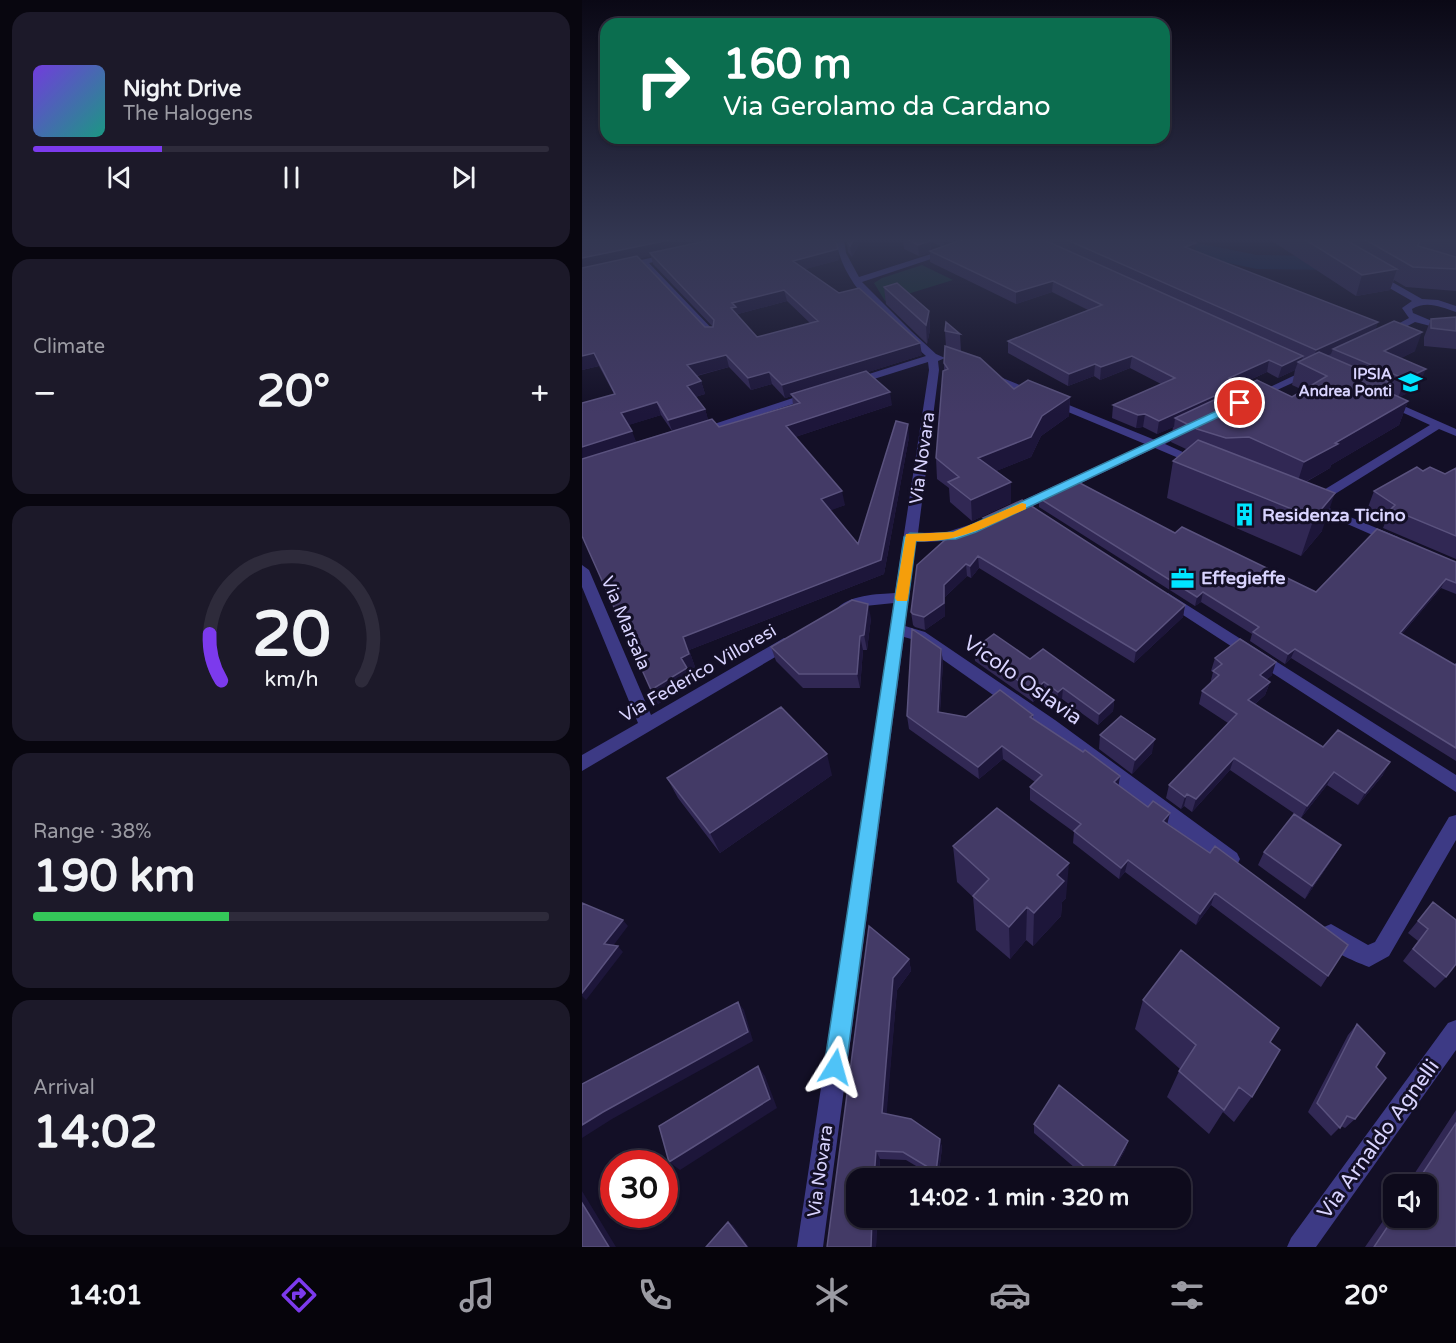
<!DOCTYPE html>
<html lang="en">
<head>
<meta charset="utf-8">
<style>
  :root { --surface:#0e0b1c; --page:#1c1929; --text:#f1f3f6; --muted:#9b9ba3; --line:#2e2b3b; --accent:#7c3aed }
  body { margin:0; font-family:"Varela Round",sans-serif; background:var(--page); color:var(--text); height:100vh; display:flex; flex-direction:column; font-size:22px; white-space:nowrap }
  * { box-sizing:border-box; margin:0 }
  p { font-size:20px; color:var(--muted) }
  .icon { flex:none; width:33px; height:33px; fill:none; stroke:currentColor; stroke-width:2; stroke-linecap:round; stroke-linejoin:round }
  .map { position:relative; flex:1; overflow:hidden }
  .drawer { display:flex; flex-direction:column; gap:12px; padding:12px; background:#08060f; width:582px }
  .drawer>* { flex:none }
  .guide { position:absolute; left:18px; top:18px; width:570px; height:126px; border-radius:18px; box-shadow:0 2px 4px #0004,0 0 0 2px var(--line); background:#0b6e4f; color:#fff; overflow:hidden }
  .tools { position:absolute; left:801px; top:1174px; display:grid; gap:12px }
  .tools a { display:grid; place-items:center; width:54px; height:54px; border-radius:12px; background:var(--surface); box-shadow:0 2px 4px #0004,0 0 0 2px var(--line); font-size:30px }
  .speed { position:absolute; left:18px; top:1150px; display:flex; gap:12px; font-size:30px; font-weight:700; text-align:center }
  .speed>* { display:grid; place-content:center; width:78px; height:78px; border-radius:50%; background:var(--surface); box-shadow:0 2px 4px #0004,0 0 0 2px var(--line); line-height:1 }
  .speed .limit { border:9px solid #d22; background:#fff; color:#111 }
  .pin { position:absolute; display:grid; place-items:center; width:51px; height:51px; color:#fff; margin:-26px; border:3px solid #fff; border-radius:50%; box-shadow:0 2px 6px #0007 }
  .me { position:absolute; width:66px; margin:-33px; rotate:8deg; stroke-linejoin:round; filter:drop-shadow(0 0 4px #0008) }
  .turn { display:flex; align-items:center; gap:21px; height:126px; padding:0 24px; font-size:27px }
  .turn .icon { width:78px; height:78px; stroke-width:2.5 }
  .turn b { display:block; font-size:42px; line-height:51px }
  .big { font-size:45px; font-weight:700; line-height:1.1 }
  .drawer .tile { flex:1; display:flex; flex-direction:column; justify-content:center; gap:9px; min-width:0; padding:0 21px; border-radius:18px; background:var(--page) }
  .drawer .dial { align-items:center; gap:0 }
  .dial svg { height:156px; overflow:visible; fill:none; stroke:var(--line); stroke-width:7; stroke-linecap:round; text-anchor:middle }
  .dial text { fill:var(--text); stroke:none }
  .song { display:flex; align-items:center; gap:18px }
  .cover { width:72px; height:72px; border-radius:9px; background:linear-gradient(135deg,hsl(260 70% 55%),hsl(170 70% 35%)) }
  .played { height:6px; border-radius:3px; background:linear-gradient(90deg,var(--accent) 25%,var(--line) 25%) }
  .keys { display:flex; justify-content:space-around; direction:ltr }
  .heat { display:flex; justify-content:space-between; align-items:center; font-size:33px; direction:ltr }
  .charge { height:9px; border-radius:4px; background:linear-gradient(90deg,#34c759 38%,var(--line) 0) }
  .trip { position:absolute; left:264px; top:1168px; width:345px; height:60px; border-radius:18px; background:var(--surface); box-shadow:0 2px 4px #0004,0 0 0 2px var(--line); font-weight:700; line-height:60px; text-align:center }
  .tabs { display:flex; height:96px; justify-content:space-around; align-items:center; background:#06040b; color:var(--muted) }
  .tabs .icon { width:42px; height:42px }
  .tabs .active { color:var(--accent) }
  .tabs b { font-size:27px; color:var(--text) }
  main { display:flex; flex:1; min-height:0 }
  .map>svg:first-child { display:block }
  .green { fill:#12302f }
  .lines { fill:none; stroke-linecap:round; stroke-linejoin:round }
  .river { fill:#0c2248; fill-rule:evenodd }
  .minor { fill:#3d3a85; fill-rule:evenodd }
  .wall { fill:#312854; fill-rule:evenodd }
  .shaded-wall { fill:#1d163a }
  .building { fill:#433a66; stroke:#5a527e; stroke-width:1.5; fill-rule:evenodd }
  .route { fill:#4fc3f7; stroke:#337fa1; stroke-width:1.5 }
  .slow { fill:#f59e0b }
  .labels { text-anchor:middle; stroke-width:6; stroke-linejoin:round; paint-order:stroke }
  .far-poi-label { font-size:15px; font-weight:bold; fill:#d9d4ff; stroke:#130f26; text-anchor:end }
  .street-label { font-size:18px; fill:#d9d4ff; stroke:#130f26 }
  .poi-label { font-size:18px; font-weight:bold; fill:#d9d4ff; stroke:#130f26; text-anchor:start }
  .near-street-label { font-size:21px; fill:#d9d4ff; stroke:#130f26 }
</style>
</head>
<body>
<main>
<section class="drawer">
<div class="tile">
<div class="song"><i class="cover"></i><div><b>Night Drive</b><p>The Halogens</p></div></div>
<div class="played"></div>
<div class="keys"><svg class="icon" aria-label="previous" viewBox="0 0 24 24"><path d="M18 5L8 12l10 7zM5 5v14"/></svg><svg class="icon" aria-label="pause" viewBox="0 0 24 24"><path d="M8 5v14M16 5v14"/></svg><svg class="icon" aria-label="next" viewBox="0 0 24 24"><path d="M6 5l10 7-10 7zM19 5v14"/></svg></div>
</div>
<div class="tile"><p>Climate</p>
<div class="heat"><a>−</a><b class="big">20°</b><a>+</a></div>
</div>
<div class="tile dial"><svg viewBox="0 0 100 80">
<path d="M14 69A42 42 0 1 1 86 69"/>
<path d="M14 69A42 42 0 0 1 8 45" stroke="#7c3aed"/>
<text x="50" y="56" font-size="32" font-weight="700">20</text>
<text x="50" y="72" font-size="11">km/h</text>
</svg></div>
<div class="tile"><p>Range · 38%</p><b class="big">190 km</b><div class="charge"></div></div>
<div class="tile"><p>Arrival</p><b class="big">14:02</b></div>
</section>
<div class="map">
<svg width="874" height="1247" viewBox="0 0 874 1247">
  <rect width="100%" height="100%" fill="#130f26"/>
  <path class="green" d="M340,265L371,280L303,301L292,283L300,278Z"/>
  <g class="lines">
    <path class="river" d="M551,239H595L675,255L753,256L761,258L764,263L761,268L753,270L675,269L561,245L554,243Z"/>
    <path class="minor" d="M254,239H262L264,253L277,277L396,239H409L280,282L329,331L354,354L363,358L356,361L357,370L336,533L365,532L399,521L406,525C391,541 355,542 334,542L323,626L343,632L473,720L655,853L658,859L655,865L648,868L641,865L461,730L333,640L322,637L241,1247H215L312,603L283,606L261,615L254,610C265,595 296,594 313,593L347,370L346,362L276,384H268V380L344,356C309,324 260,288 254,239Z
      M88,254L92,256L91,258L67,263L134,333V337H128L59,265L0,278V272Z
      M790,274H796L840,299L856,300L874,306V312C859,307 845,300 830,309L831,313L850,321H874V327L856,328L833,322L807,336H801V332L827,318L820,308L830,301L790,278Z
      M728,368L732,369V373L678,398H670L669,396Z
      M406,372L573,440L605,425H613V429L583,444L623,462L617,466L613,465L573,448L432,515H422L421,512L422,509L563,444L402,377V373Z
      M229,392L234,395L233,397L121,433H113L111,431Z
      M806,399L874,429V436L857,429L737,504L816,537L818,540L816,543L811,544L722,505L727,499L848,425L802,404V400Z
      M0,565L7,570L69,715L202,638H212L215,642L212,646L0,771V755L56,723L0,587Z
      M586,593L874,775V792L581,602L579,598L581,594Z
      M874,815V840L807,956L787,967C770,960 746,952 739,934L742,927L749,924L786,945L793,942L867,817Z
      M874,1020V1050L734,1247H705L709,1238L866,1023Z"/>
  </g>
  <path class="wall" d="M0,239L257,260L223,269L340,355L286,372L310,405L213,437L263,505L248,510L276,544L327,437L302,574L107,650L113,667L106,671L111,682L76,704L69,690L32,394L17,366L0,370ZM69,256L71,264L131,327H123L56,258ZM205,301L228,323L175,337L156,316V314ZM147,367L169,390L190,384L203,398L210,396L211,405L137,427L126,420L123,409L113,397L123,394L119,381L115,376ZM79,415L90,431L54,442L46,425Z
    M264,239H280L270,257L266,252Z
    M321,239H345L348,241L349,250L360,247L345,239H594L612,251L796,322L793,330L833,351L819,358L836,388L817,397L826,401L817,425L749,465L748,468L724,482L740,531L719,556L585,498L591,461L604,449L589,442L591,427L575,434L561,427L554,428L530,418L531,405L579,384L548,368L518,380L512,376L486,386L426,353V341L506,310L470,292L434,304L348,262V253L337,256L322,249ZM713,370L710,385L721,390L710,397L658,388L659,384L685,372L696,378Z
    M687,239H874V256L864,254L874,257V291L824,287L812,280L808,290L774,296Z
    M302,287L347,311L348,330L345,344L304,304Z
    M874,317V349L842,346V337L849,319Z
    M363,331L378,334L379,352L432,389L488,397L487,416L459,436L449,457L414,471L429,503L390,521L368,502L367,488L355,479L354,458L362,370V363L364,347Z
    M874,468V559L801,528L803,523L785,510L792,491L841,471L863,474Z
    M457,498L593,533L734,592L874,562V594L859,588L820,634L873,665L874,664V761L709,658L703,664L668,641L670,634L619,602L613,606L457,507Z
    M401,518L603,605L601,617L552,663L397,568L389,578L385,576L363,597V616L343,630L333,627L331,625L329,612L401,524Z
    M289,618L285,650H281L278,688H221L194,661L189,647Z
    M359,649L361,662L358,712L384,717L451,715V719L538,776L536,785L585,823L746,976L739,987L629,905L614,925L543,872L537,879L491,843L492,832L448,800V787L453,782L421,759L397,779L327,729L325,716Z
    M392,649L448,659L532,700L531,711L516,725L480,699L475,703L462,693L451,702L393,661Z
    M633,658L690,675L684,680L688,682L683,695L673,704L741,747L801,775L776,805L745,785L719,818L648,770L610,812L602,806L599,809L584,798L587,785L646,723L617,704L620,691L628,684L631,672L629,671Z
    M518,735L570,753L550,774L517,749Z
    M250,775L138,853L96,798L85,778Z
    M759,845L751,858L723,899L676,865L682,852Z
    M371,846L484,898L480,902L479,916L451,946L444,940L428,959L394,930L391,897L375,882Z
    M851,902L864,977L853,988L821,961L836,941L826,933Z
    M287,926L327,959L329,971L315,990L304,1114L358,1139L360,1148L356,1179L324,1160L298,1159L297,1179H274L295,1218L294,1247H245Z
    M561,1000L688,1042L670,1097L652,1122L641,1112L627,1134L585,1097L598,1069L553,1029Z
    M775,1024L794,1067L773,1119L763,1128L759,1126L749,1136L726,1112L766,1035Z
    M874,1110V1247H783L812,1205V1218L844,1185H825Z
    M452,1124L546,1141L543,1150L527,1179H506L452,1133Z"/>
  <path class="shaded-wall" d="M92,239H145L68,253L69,256L0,270V258Z
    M272,239H280L270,257L268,246Z
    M362,239H387L362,248Z
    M348,241L349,251H348V253L337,256L336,245Z
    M614,243L612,254L603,247Z
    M256,249L257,260L213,272L211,261Z
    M815,269L808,290L774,296L780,275Z
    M471,281L470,292L434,304V292Z
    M202,290L205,301L156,314L157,319L149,308L150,303Z
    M347,311L348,330L345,344L344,325Z
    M796,322L792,334L751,349L749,354L731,363L734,350Z
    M840,332L833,351L798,369L802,351Z
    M338,343L340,355L210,396L209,394L210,396L203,398L200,385Z
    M12,353L17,366L0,370V356Z
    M144,355L147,367L109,377L105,365Z
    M550,356L548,368L518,380L519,367Z
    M721,356L719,363L716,362L713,370L696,378L700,366Z
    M687,360L685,372L645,390L647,378Z
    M513,364L512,376L486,386L487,374Z
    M844,369L836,388L816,398L823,379Z
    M187,372L190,384L169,390L166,378Z
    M119,381L123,394L109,398L105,386Z
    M809,383L800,406L797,388Z
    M659,384L656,397L593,418L592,427L575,434L577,421Z
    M308,392L310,405L207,439L204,426Z
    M488,397L487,416L459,436L449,457L397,478L396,458Z
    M826,401L817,425L749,465L748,468L714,487L722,462Z
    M75,402L79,415L44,426L39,413Z
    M123,409L127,422L91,433L86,420Z
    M563,414L561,427L554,428L556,415Z
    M326,424L327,437L302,574L107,650L113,667L106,671L111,682L76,704L69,690L99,658L101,637L299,560Z
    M50,431L55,444L0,462V447Z
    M429,482V503L390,521L389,500Z
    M260,491L263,505L242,513L239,499Z
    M753,493L740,531L719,556L732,518Z
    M396,556L397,568L389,578L388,566Z
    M384,564L385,576L363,597V616L343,630L342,617L362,585Z
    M864,579L859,588L813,642L818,633Z
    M621,592L619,602L613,606L615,597Z
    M286,604L289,618L285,650L282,635Z
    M603,605L601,617L552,663L554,651Z
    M278,636L281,650L278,688L275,674Z
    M359,649L361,662L357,725L356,712Z
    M713,649L709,658L703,664L706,654Z
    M694,662L690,675L674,688L678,675Z
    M462,682V693L451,702V691Z
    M688,682L683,695L662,713L666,700Z
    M481,688L480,699L475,703L476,692Z
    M532,700L531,711L516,725L517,714Z
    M573,739L570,753L550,774L553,760Z
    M420,746L421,759L397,779L396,767Z
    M245,754L250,775L138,853L128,833Z
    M652,758L648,770L610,812L614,799Z
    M808,762L801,775L776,805L783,793Z
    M752,772L745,785L719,818L725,806Z
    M538,776L536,789L532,782Z
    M605,794L602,806L599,809L603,797Z
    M588,813L585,825L581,821Z
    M759,845L751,858L723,899L730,886Z
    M546,860L543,872L537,879L539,868Z
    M487,863L484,898L480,902L479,916L451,946L452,913L475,875Z
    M633,893L629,905L614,925L618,914Z
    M445,907L444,940L428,959L427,927Z
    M41,920L46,926L28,950L22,944Z
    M36,946L41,952L4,1000L0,996V993Z
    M327,959L329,971L315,990L304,1122L300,1113L311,978Z
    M156,1002L162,1010L171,1041L30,1119L0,1138V1125Z
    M176,1066L183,1076L195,1108L98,1170L87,1162Z
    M358,1139L360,1148L356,1179L354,1172Z
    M546,1141L543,1150L527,1179H525Z
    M294,1151L298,1159L297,1179H292Z
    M0,1191L34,1247H27L0,1203Z
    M290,1218H295L294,1247H289Z
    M146,1222L151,1225L167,1247H165Z"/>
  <path class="building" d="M0,239H92L0,258Z
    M133,239H253L256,249L211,261L257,293L277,288L338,343L200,385L187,372L166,378L144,355L105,365L119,381L105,386L123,409L86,420L75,402L39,413L50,431L0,447V403L33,394L12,353L0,356V268L55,256L123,327H131L132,320L68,253ZM202,290L236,321L175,337L149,308L154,307L150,303Z
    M264,239H272L268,246Z
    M325,239H345L348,241L336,245Z
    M382,239H460L721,356L700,366L687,360L647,378L659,384L577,421L563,414L556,415L531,405L593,378L550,356L519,367L513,364L487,374L426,341L520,305L471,281L434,292L348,251Z
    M483,239H594L614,243L603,247L796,322L734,350Z
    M722,239H762L815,269L780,275Z
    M782,239H838L836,246L874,257V269L831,267Z
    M315,283L347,311L344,325L302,287Z
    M874,317V331L849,328V319Z
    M812,321L840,332L802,351L844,369L823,379L751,349Z
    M364,322L378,334L363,331Z
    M363,346L398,358L432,389L446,380L488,397L460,416L449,437L396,458L429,482L389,500L366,482L377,477L354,458L361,371L366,369L362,363Z
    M737,352L809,383L797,388L826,401L753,443L756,444L722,462L667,437L644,438L615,429L593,418L675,380L710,397L745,376L716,362Z
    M284,371L308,392L204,426L260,491L239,499L276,544L314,421L326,424L299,560L101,637L107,654L99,658L105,668L69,690L0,536V459L130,419L137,427L218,403L209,394Z
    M616,440L753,493L732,518L591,461Z
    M835,467L841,471L848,467L863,474L874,468V536L809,509L813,505L792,491Z
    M494,481L593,533L600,527L734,592L795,529L874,562V583L864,579L818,633L873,665L874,664V748L713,649L706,654L671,632L677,627L621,592L615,597L457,498Z
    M440,500L603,605L554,651L396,556L388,566L384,564L362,585V603L342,617L331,614L329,612L335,565L363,540L406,522L401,518Z
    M270,600L286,604L282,635L278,636L275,674H217L189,647Z
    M330,629L359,649L356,712L384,717L418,690L451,715L448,717L501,752L503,750L538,776L532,782L566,807L571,801L588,813L581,821L628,853L633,846L766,945L746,976L633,893L618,914L546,860L539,868L492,831L499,824L448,787L460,775L420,746L396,767L325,716Z
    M412,634L448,659L461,649L532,700L517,714L481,688L476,692L462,682L451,691L392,649Z
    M658,639L694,662L678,675L688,682L666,700L741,747L756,730L808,762L783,793L752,772L725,806L652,758L614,799L605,794L603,797L587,785L655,714L620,691L637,675L631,671L640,664L633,658Z
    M199,707L245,754L128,833L85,778Z
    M539,716L573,739L553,760L518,735Z
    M415,808L487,863L475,875L482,881L452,913L445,907L427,927L391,896L407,879L371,846Z
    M712,814L759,845L730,886L682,852Z
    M851,902L874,920V964L864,977L831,949L846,929L836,921Z
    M0,903L41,920L22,944L36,946L0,993Z
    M287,926L327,959L311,978L300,1113L329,1119L358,1139L354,1172L321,1152L294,1151L292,1179H274V1218H290L289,1247H245Z
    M599,950L697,1028L688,1042L698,1050L670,1097L657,1087L642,1110L597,1071L614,1045L561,1000Z
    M156,1002L166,1032L21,1112L0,1125V1084Z
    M775,1024L803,1053L794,1067L804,1078L773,1119L765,1116L758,1128L735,1103Z
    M176,1066L188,1099L87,1162L77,1126Z
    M477,1085L546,1141L525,1179H517L452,1124Z
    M874,1123V1247H792L812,1217L844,1218V1185H833Z
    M0,1203L27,1247H0Z
    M146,1222L165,1247H124Z"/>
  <linearGradient id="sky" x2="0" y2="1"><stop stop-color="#0a0815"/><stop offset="0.58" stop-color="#333752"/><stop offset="1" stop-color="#333752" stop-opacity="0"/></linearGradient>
  <rect width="874" height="414" fill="url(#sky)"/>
  <path class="route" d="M658,400L662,401V405L394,532L374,539L334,541L264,1067L261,1075L253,1078L246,1075L242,1067L322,537L328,533L348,534L372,532L385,527Z"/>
  <path class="slow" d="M440,503L444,504V509C408,525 375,544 334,541L326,598L325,601H315L313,598L324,534L371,532Z"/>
  <defs>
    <symbol id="school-bare" viewBox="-9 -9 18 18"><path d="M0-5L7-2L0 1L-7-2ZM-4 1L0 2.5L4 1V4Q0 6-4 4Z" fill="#00e5ff" stroke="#130f26" stroke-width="2.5" paint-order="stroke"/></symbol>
    <symbol id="building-bare" viewBox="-9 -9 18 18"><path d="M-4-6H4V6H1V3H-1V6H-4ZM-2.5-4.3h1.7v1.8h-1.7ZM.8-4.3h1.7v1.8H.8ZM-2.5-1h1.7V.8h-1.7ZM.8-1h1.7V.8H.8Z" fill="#00e5ff" stroke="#130f26" stroke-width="2.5" paint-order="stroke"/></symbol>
    <symbol id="office-bare" viewBox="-9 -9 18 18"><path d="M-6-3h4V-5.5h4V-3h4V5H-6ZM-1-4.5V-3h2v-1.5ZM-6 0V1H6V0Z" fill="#00e5ff" stroke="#130f26" stroke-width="2.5" paint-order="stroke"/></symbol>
  </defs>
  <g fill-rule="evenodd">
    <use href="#school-bare" x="812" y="366" width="33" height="33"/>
    <use href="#building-bare" x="646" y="498" width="33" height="33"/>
    <use href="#office-bare" x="584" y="562" width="33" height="33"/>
  </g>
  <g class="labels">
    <g class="far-poi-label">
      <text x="810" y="379">IPSIA<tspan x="810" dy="17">Andrea Ponti</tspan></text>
    </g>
    <g class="street-label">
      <text transform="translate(340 458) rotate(-82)" y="6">Via Novara</text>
      <text transform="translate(44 623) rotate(67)" y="6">Via Marsala</text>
      <text transform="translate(116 673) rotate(-30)" y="6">Via Federico Villoresi</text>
      <text transform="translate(238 1171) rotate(-82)" y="6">Via Novara</text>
    </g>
    <g class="poi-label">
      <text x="680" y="521">Residenza Ticino</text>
      <text x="619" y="584">Effegieffe</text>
    </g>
    <g class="near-street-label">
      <text transform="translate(441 680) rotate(35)" y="7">Vicolo Oslavia</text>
      <text transform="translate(796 1139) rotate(-54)" y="7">Via Arnaldo Agnelli</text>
    </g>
  </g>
</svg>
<div class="tools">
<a><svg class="icon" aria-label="sound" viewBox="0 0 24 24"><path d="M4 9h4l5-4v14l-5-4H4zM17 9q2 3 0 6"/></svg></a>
</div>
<div class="speed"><div class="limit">30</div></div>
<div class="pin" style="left:658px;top:403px;background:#d93025"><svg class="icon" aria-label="arrive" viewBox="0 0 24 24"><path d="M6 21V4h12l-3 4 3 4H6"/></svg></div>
<svg class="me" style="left:253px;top:1067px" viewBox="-20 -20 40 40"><path d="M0-17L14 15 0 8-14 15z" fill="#4fc3f7" stroke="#fff" stroke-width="4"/></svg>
<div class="trip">14:02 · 1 min · 320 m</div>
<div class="guide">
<div class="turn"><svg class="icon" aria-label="right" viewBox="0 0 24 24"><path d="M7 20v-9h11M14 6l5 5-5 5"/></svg><div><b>160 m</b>Via Gerolamo da Cardano</div></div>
</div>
</div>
</main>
<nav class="tabs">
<b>14:01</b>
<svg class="icon active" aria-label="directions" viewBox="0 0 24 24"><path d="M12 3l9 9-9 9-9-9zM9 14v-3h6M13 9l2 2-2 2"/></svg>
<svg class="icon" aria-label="music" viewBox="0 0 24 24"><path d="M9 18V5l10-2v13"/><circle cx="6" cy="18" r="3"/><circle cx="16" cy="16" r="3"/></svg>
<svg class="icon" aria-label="phone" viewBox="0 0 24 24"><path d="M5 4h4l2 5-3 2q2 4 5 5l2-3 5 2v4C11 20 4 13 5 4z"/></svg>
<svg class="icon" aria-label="climate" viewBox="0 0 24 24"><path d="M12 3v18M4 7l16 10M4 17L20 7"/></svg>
<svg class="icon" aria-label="car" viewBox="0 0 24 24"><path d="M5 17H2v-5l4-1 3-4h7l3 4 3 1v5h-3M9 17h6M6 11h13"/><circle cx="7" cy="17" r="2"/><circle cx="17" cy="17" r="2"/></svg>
<svg class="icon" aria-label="filters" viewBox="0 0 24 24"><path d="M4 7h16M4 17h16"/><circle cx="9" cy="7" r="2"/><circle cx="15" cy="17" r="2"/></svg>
<b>20°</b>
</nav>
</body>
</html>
